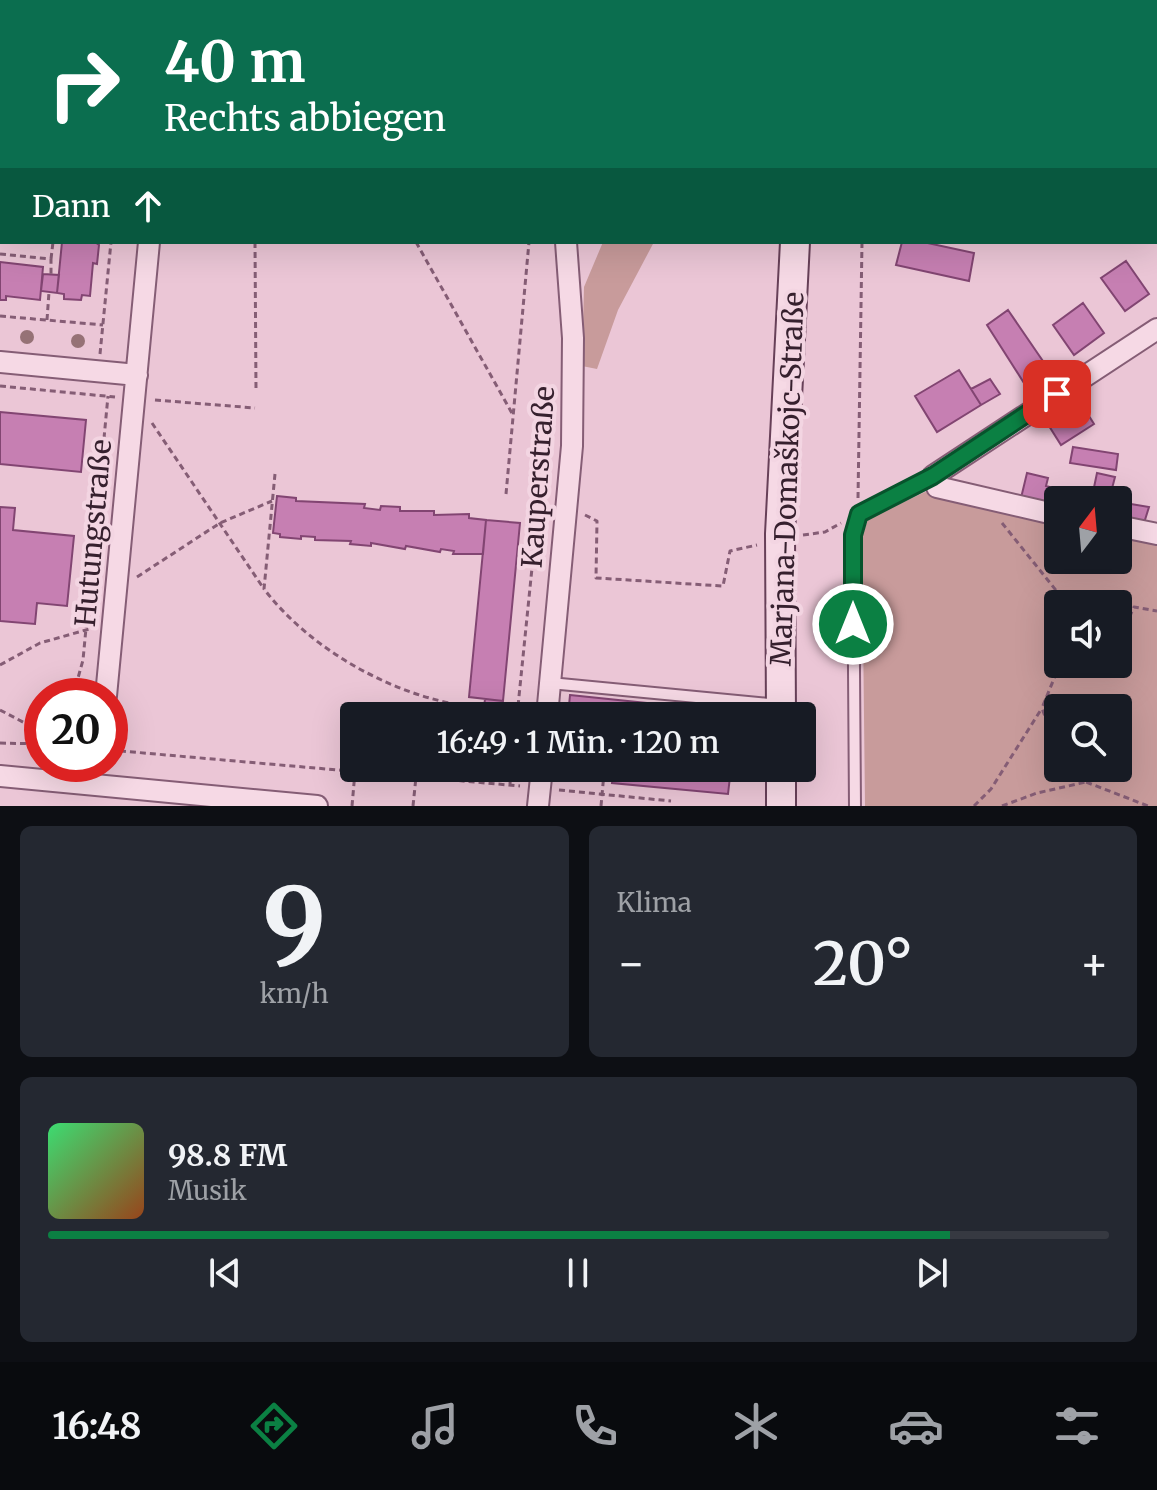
<!DOCTYPE html>
<html lang="de">
<head>
<meta charset="utf-8">
<style>
  :root { --surface:#171b24; --page:#242831; --text:#f1f3f6; --muted:#9ea1a6; --line:#363941; --accent:#0b8043 }
  body { margin:0; font-family:Merriweather,serif; background:var(--page); color:var(--text); height:100vh; display:flex; flex-direction:column; font-size:30px; white-space:nowrap }
  * { box-sizing:border-box; margin:0 }
  p { font-size:26px; color:var(--muted) }
  .icon { flex:none; width:44px; height:44px; fill:none; stroke:currentColor; stroke-width:2; stroke-linecap:round; stroke-linejoin:round }
  .map { position:relative; height:806px; overflow:hidden }
  .drawer { display:flex; flex-direction:column; gap:20px; padding:20px; background:#0d0f14; flex:1 }
  .drawer>* { flex:none }
  .guide { position:absolute; left:0px; top:0px; width:1158px; height:244px; box-shadow:0 8px 32px #0002; background:#0b6e4f; color:#fff; overflow:hidden }
  .needle { width:52px; rotate:16deg }
  .tools { position:absolute; left:1044px; top:486px; display:grid; gap:16px }
  .tools a { display:grid; place-items:center; width:88px; height:88px; border-radius:8px; background:var(--surface); box-shadow:0 8px 32px #0002; font-size:40px }
  .speed { position:absolute; left:24px; top:678px; display:flex; gap:16px; font-size:40px; font-weight:700; text-align:center }
  .speed>* { display:grid; place-content:center; width:104px; height:104px; border-radius:50%; background:var(--surface); box-shadow:0 8px 32px #0002; line-height:1 }
  .speed .limit { border:12px solid #d22; background:#fff; color:#111 }
  .pin { position:absolute; display:grid; place-items:center; width:68px; height:68px; color:#fff; margin:-34px; border-radius:16px; box-shadow:0 4px 12px #0006 }
  .me { position:absolute; width:88px; margin:-44px; rotate:0deg; stroke-linejoin:round; filter:drop-shadow(0 0 6px #0008) }
  .turn { display:flex; align-items:center; gap:28px; height:168px; padding:0 32px; font-size:36px }
  .turn .icon { width:104px; height:104px; stroke-width:2.5 }
  .turn b { display:block; font-size:56px; line-height:68px }
  .then { display:flex; align-items:center; height:76px; padding:0 32px; background:#0003; gap:16px; font-size:30px }
  .big { font-size:60px; font-weight:600; line-height:1.1 }
  .drawer .widget { flex:1; display:flex; flex-direction:column; justify-content:center; gap:12px; min-width:0; padding:0 28px; border-radius:12px; background:var(--page) }
  .drawer .dial { align-items:center; gap:0 }
  .dial b { font-size:104px; line-height:1 }
  .song { display:flex; align-items:center; gap:24px }
  .cover { width:96px; height:96px; border-radius:12px; background:linear-gradient(135deg,hsl(140 70% 55%),hsl(20 70% 35%)) }
  .played { height:8px; border-radius:4px; background:linear-gradient(90deg,var(--accent) 85%,var(--line) 85%) }
  .keys { display:flex; justify-content:space-around; direction:ltr }
  .heat { display:flex; justify-content:space-between; align-items:center; font-size:44px; direction:ltr }
  .drawer .tiles { flex:1; display:grid; gap:20px; grid-template-columns:1fr 1fr }
  .widget:last-child { grid-column:span 2 }
  .trip { position:absolute; left:340px; top:702px; width:476px; height:80px; border-radius:8px; background:var(--surface); box-shadow:0 8px 32px #0002; font-weight:600; line-height:80px; text-align:center }
  .dock { display:flex; height:128px; justify-content:space-around; align-items:center; background:#090b0e; color:var(--muted) }
  .dock .icon { width:56px; height:56px }
  .dock .current { color:var(--accent) }
  .dock b { font-size:36px; color:var(--text) }
  .map>svg:first-child { display:block }
  .green { fill:#c89b9b; fill-rule:evenodd }
  .building { fill:#c67fb2; stroke:#824572; stroke-width:2 }
  .lines { fill:none; stroke-linecap:round; stroke-linejoin:round }
  .lane-casing { stroke:#855d75; stroke-width:14 }
  .street-casing { stroke:#855d75; stroke-width:24 }
  .secondary-casing { stroke:#674058; stroke-width:32 }
  .path { stroke:#855d75; stroke-width:3; stroke-dasharray:6 4; stroke-linecap:butt }
  .lane { stroke:#f6d9e5; stroke-width:10 }
  .street { stroke:#f6d9e5; stroke-width:20 }
  .secondary { stroke:#f6d9e5; stroke-width:28 }
  .tree { fill:#967276 }
  .route-casing { stroke:#07532c; stroke-width:20 }
  .route { stroke:#0b8043; stroke-width:14 }
  .labels { text-anchor:middle; stroke-width:8; stroke-linejoin:round; paint-order:stroke }
  .street-label { font-size:28px; fill:#36202e; stroke:#f3d5e2 }
</style>
</head>
<body>
<div class="map">
<svg width="1157" height="806" viewBox="0 0 1157 806">
  <rect width="100%" height="100%" fill="#ebc6d6"/>
  <path class="green" d="M603,242H654L618,310L597,369L582,366L584,287Z
    M925,492L1058,519V560H1118V532L1157,540V806H865L862,537L868,519ZM1058,604H1118V664H1058ZM1058,708H1118V768H1058Z"/>
  <path class="building" d="M62,242H95L99,245L97,264L93,263L90,296L82,295L81,300L64,299V294L57,293Z
    M902,242H923L974,253L969,281L896,265Z
    M1126,261L1149,294L1125,311L1101,278Z
    M0,262L43,267L40,300L6,296V300H0Z
    M43,274L59,275L57,293L41,291Z
    M1083,303L1104,333L1074,355L1053,325Z
    M1008,310L1047,367L1024,383L987,325Z
    M959,370L981,405L937,432L915,396Z
    M990,379L1000,394L981,405L971,389Z
    M1077,397L1094,424L1061,445L1044,418Z
    M0,412L86,420L81,472L0,464Z
    M1073,447L1118,454L1116,470L1070,463Z
    M1027,473L1048,478L1046,486L1097,500H1058V507L1021,498Z
    M1097,473L1115,477L1109,500L1092,497Z
    M277,496L296,498V501L365,504L364,508L380,510L381,506L400,507V511H434V515L469,514V518L486,520L483,554H453L454,551L441,549L440,552L406,546L405,549L371,543V546L350,544L351,541L315,540V537L301,536V539L280,537V534L273,533Z
    M1125,503L1149,507L1144,523L1123,518Z
    M0,507L15,508L13,530L74,536L67,606L37,603L35,624L0,621Z
    M486,520L520,523L503,701L469,697Z
    M570,695L704,709V716H568Z
    M485,699L503,701L501,716H483Z
    M614,768H731L728,794L612,783Z"/>
  <g class="lines">
    <defs>
      <path id="lane" d="M0,29L2,30
        M0,85H2
        M550,683L779,705
        M855,806L853,535L859,514L933,476"/>
      <path id="street" d="M172,2V0
        M585,2V0
        M0,362L137,375
        M1058,515L937,487L933,476L1157,329
        M1118,526L1157,534
        M106,696L149,242
        M547,716L572,446L573,338L566,242
        M0,776L317,806
        M538,806L542,768"/>
      <path id="secondary" d="M1129,0L1133,2
        M820,2V0
        M1156,16L1157,17
        M781,716L780,534L795,242
        M781,806V768"/>
    </defs>
    <use href="#lane" class="lane-casing"/>
    <use href="#street" class="street-casing"/>
    <use href="#secondary" class="secondary-casing"/>
    <path class="path" d="M133,2V0
      M217,2V0
      M283,2V0
      M552,2V0
      M894,2V0
      M0,201L2,200
      M255,242L256,390
      M416,242L513,415
      M0,254L51,259V275
      M51,259L53,242
      M0,316L103,325
      M47,320L49,292
      M100,354L111,242
      M0,386L115,397
      M155,400L255,408
      M152,423L264,589
      M275,474L264,589C313,653 403,702 484,708
      M506,494L529,242
      M858,498L862,242
      M585,515L597,521L596,578L723,586L730,551L757,545
      M1002,523L1067,604
      M803,535L825,532L841,523
      M137,577L220,523L272,501
      M1118,633L1125,627L1134,607L1157,611
      M0,665L40,643L93,628
      M73,696L83,660L108,396
      M0,710L42,732
      M502,710L517,711
      M517,716L539,499
      M0,743L42,744
      M110,750L520,786
      M1058,753L1042,708L1060,664
      M1072,768L1086,782L1148,806
      M510,784L511,768
      M559,790L671,801
      M352,806L355,772
      M413,806L416,777
      M601,806L604,773
      M974,806L991,789L1042,708
      M1002,806L1037,793L1086,782"/>
    <use href="#lane" class="lane"/>
    <use href="#street" class="street"/>
    <use href="#secondary" class="secondary"/>
  </g>
  <g class="tree">
    <circle cx="27" cy="337" r="7"/>
    <circle cx="78" cy="341" r="7"/>
  </g>
  <g class="lines">
    <defs>
      <path id="route" d="M853,624V535L859,514L933,476L1057,394"/>
    </defs>
    <use href="#route" class="route-casing"/>
    <use href="#route" class="route"/>
  </g>
  <g class="labels">
    <g class="street-label">
      <text transform="translate(538 477) rotate(-86)" y="10">Kauperstraße</text>
      <text transform="translate(787 479) rotate(-88)" y="10">Marjana-Domaškojc-Straße</text>
      <text transform="translate(93 533) rotate(-85)" y="10">Hutungstraße</text>
    </g>
  </g>
</svg>
<div class="tools">
<a><svg class="needle" viewBox="-14 -14 28 28"><path d="M0-13l5 13h-10z" fill="#e53935"/><path d="M0 13l5-13h-10z" fill="#9ea1a6"/></svg></a>
<a><svg class="icon" aria-label="sound" viewBox="0 0 24 24"><path d="M4 9h4l5-4v14l-5-4H4zM17 9q2 3 0 6"/></svg></a>
<a><svg class="icon" aria-label="search" viewBox="0 0 24 24"><circle cx="10" cy="10" r="6"/><path d="M15 15l6 6"/></svg></a>
</div>
<div class="speed"><div class="limit">20</div></div>
<div class="pin" style="left:1057px;top:394px;background:#d93025"><svg class="icon" aria-label="arrive" viewBox="0 0 24 24"><path d="M6 21V4h12l-3 4 3 4H6"/></svg></div>
<svg class="me" style="left:853px;top:624px" viewBox="-20 -20 40 40"><circle r="17" fill="#0b8043" stroke="#fff" stroke-width="3"/><path d="M0-11L8 9 0 5-8 9z" fill="#fff"/></svg>
<div class="trip">16:49 · 1 Min. · 120 m</div>
<div class="guide">
<div class="turn"><svg class="icon" aria-label="right" viewBox="0 0 24 24"><path d="M7 20v-9h11M14 6l5 5-5 5"/></svg><div><b>40 m</b>Rechts abbiegen</div></div>
<div class="then">Dann<svg class="icon" aria-label="ahead" viewBox="0 0 24 24"><path d="M12 20V5M6 11l6-6 6 6"/></svg></div>
</div>
</div>
<section class="drawer">
<div class="tiles">
<div class="widget dial"><b>9</b><p>km/h</p></div>
<div class="widget"><p>Klima</p>
<div class="heat"><a>−</a><b class="big">20°</b><a>+</a></div>
</div>
<div class="widget">
<div class="song"><i class="cover"></i><div><b>98.8 FM</b><p>Musik</p></div></div>
<div class="played"></div>
<div class="keys"><svg class="icon" aria-label="previous" viewBox="0 0 24 24"><path d="M18 5L8 12l10 7zM5 5v14"/></svg><svg class="icon" aria-label="pause" viewBox="0 0 24 24"><path d="M8 5v14M16 5v14"/></svg><svg class="icon" aria-label="next" viewBox="0 0 24 24"><path d="M6 5l10 7-10 7zM19 5v14"/></svg></div>
</div>
</div>
</section>
<nav class="dock">
<b>16:48</b>
<svg class="icon current" aria-label="directions" viewBox="0 0 24 24"><path d="M12 3l9 9-9 9-9-9zM9 14v-3h6M13 9l2 2-2 2"/></svg>
<svg class="icon" aria-label="music" viewBox="0 0 24 24"><path d="M9 18V5l10-2v13"/><circle cx="6" cy="18" r="3"/><circle cx="16" cy="16" r="3"/></svg>
<svg class="icon" aria-label="phone" viewBox="0 0 24 24"><path d="M5 4h4l2 5-3 2q2 4 5 5l2-3 5 2v4C11 20 4 13 5 4z"/></svg>
<svg class="icon" aria-label="climate" viewBox="0 0 24 24"><path d="M12 3v18M4 7l16 10M4 17L20 7"/></svg>
<svg class="icon" aria-label="car" viewBox="0 0 24 24"><path d="M5 17H2v-5l4-1 3-4h7l3 4 3 1v5h-3M9 17h6M6 11h13"/><circle cx="7" cy="17" r="2"/><circle cx="17" cy="17" r="2"/></svg>
<svg class="icon" aria-label="filters" viewBox="0 0 24 24"><path d="M4 7h16M4 17h16"/><circle cx="9" cy="7" r="2"/><circle cx="15" cy="17" r="2"/></svg>
</nav>
</body>
</html>
